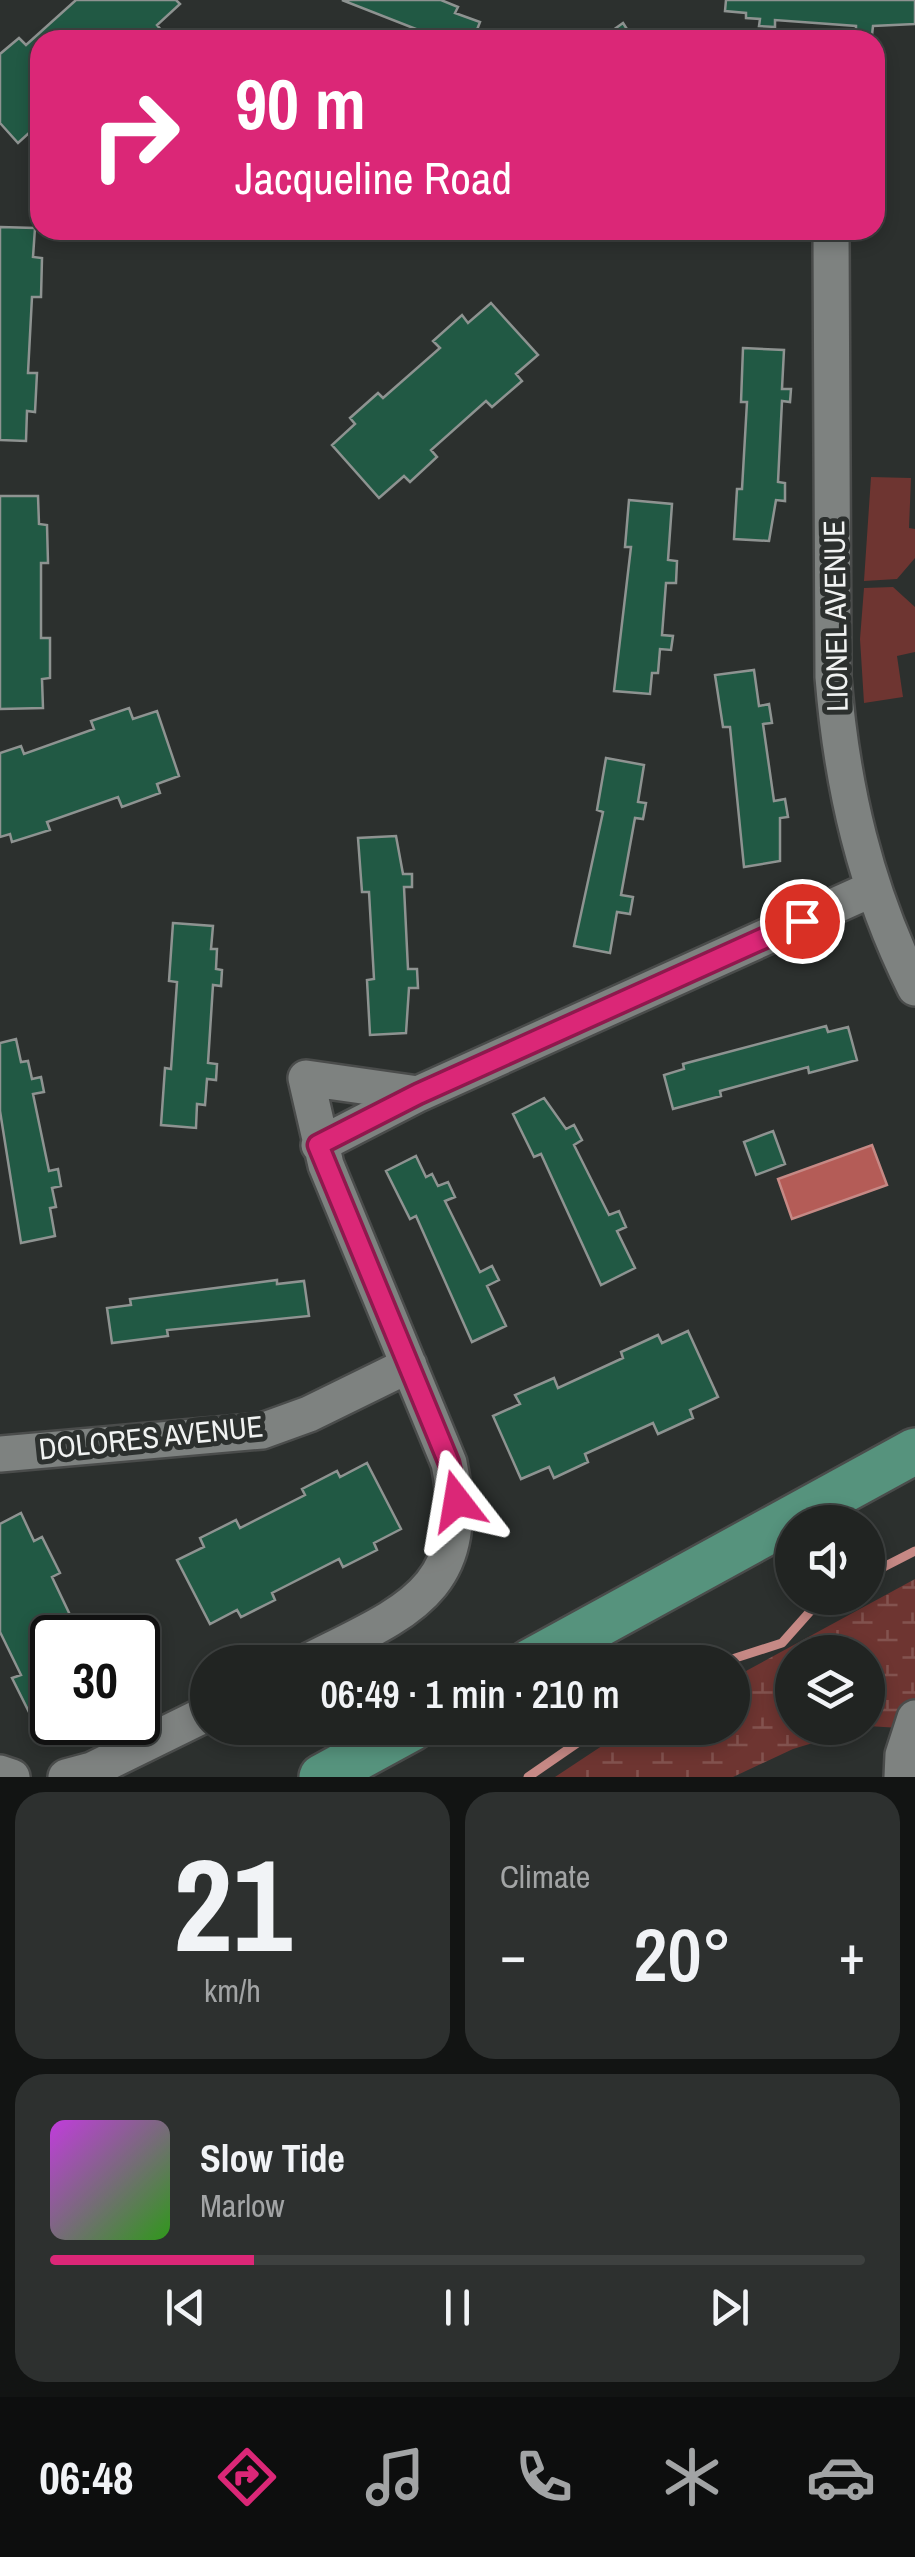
<!DOCTYPE html>
<html lang="en">
<head>
<meta charset="utf-8">
<style>
  :root { --surface:#212422; --page:#2d302f; --text:#f1f3f6; --muted:#a2a4a5; --line:#3e4140; --accent:#db2777 }
  body { margin:0; font-family:"Archivo Narrow",sans-serif; background:var(--page); color:var(--text); height:100vh; display:flex; flex-direction:column; font-size:38px; white-space:nowrap }
  * { box-sizing:border-box; margin:0 }
  p { font-size:32px; color:var(--muted) }
  .icon { flex:none; width:55px; height:55px; fill:none; stroke:currentColor; stroke-width:2; stroke-linecap:round; stroke-linejoin:round }
  .map { position:relative; height:1777px; overflow:hidden }
  .panel { display:flex; flex-direction:column; gap:15px; padding:15px; background:#121413; flex:1 }
  .panel>* { flex:none }
  .hud { position:absolute; left:30px; top:30px; width:855px; height:210px; border-radius:30px; box-shadow:0 5px 15px #0003,0 0 0 2px var(--line); background:#db2777; color:#fff; overflow:hidden }
  .controls { position:absolute; left:775px; top:1505px; display:grid; gap:20px }
  .controls a { display:grid; place-items:center; width:110px; height:110px; border-radius:50%; background:var(--surface); box-shadow:0 5px 15px #0003,0 0 0 2px var(--line); font-size:50px }
  .speed { position:absolute; left:30px; top:1615px; display:flex; gap:20px; font-size:50px; font-weight:700; text-align:center }
  .speed>* { display:grid; place-content:center; width:130px; height:130px; border-radius:50%; background:var(--surface); box-shadow:0 5px 15px #0003,0 0 0 2px var(--line); line-height:1 }
  .speed .limit { border:5px solid #111; border-radius:15px; background:#fff; color:#111 }
  .pin { position:absolute; display:grid; place-items:center; width:85px; height:85px; color:#fff; margin:-42px; border:5px solid #fff; border-radius:50%; box-shadow:0 2px 10px #0007 }
  .me { position:absolute; width:110px; margin:-55px; rotate:346deg; stroke-linejoin:round; filter:drop-shadow(0 0 8px #0008) }
  .turn { display:flex; align-items:center; gap:35px; height:210px; padding:0 40px; font-size:45px }
  .turn .icon { width:130px; height:130px; stroke-width:2.5 }
  .turn b { display:block; font-size:70px; line-height:85px }
  .big { font-size:75px; font-weight:600; line-height:1.1 }
  .panel .card { flex:1; display:flex; flex-direction:column; justify-content:center; gap:15px; min-width:0; padding:0 35px; border-radius:30px; background:var(--page) }
  .panel .dial { align-items:center; gap:0 }
  .dial b { font-size:130px; line-height:1 }
  .song { display:flex; align-items:center; gap:30px }
  .cover { width:120px; height:120px; border-radius:15px; background:linear-gradient(135deg,hsl(290 70% 55%),hsl(110 70% 35%)) }
  .played { height:10px; border-radius:5px; background:linear-gradient(90deg,var(--accent) 25%,var(--line) 25%) }
  .keys { display:flex; justify-content:space-around; direction:ltr }
  .heat { display:flex; justify-content:space-between; align-items:center; font-size:55px; direction:ltr }
  .panel .tiles { flex:1; display:grid; gap:15px; grid-template-columns:1fr 1fr }
  .card:last-child { grid-column:span 2 }
  .trip { position:absolute; left:190px; top:1645px; width:560px; height:100px; border-radius:50px; background:var(--surface); box-shadow:0 5px 15px #0003,0 0 0 2px var(--line); font-weight:600; line-height:100px; text-align:center }
  .dock { display:flex; height:160px; justify-content:space-around; align-items:center; background:#0d0e0e; color:var(--muted) }
  .dock .icon { width:70px; height:70px }
  .dock .active { color:var(--accent) }
  .dock b { font-size:45px; color:var(--text) }
  .map>svg:first-child { display:block }
  .grass { fill:#6e3531 }
  .wetland { fill:url(#wetland-marsh) }
  .water { fill:#b45c57; stroke:#c68985; stroke-width:2.5 }
  .lines { fill:none; stroke-linecap:round; stroke-linejoin:round }
  .stream { stroke:#c68985; stroke-width:9 }
  .building { fill:#215944; stroke:#8e9391; stroke-width:2.5 }
  .minor-casing { stroke:#4a4c4b; stroke-width:40 }
  .major-casing { stroke:#4a4c4b; stroke-width:50 }
  .minor { stroke:#7e8280; stroke-width:35 }
  .major { stroke:#56937d; stroke-width:45 }
  .route-casing { stroke:#8e194d; stroke-width:25 }
  .route { stroke:#db2777; stroke-width:18 }
  .labels { text-anchor:middle; stroke-width:10; stroke-linejoin:round; paint-order:stroke }
  .street-label { font-size:30px; fill:#f0f2f1; stroke:#2c302e }
</style>
</head>
<body>
<div class="map">
<svg width="915" height="1777" viewBox="0 0 915 1777">
  <defs>
    <pattern id="wetland-marsh" width="20" height="14" patternUnits="userSpaceOnUse" patternTransform="scale(2.5)"><rect width="20" height="14" fill="#6e3531"/><path d="M1 5h8M5 5V1M11 12h8M15 12V8" fill="none" stroke="#83534f"/></pattern>
  </defs>
  <rect width="100%" height="100%" fill="#2c302e"/>
  <path class="grass" d="M871,477L911,478L909,528L915,529V558L897,579L864,581Z
    M893,587L915,607V652L897,656L903,697L864,703L860,639L864,588Z"/>
  <path class="wetland" d="M915,1579V1710L900,1728L868,1726V1652H792V1728H862L793,1749L733,1777H555L629,1728H732L733,1678Z"/>
  <path class="water" d="M872,1145L887,1185L792,1219L778,1179Z"/>
  <g class="lines">
    <path class="stream" d="M868,1575L915,1551
      M702,1662H715
      M723,1662L782,1643L822,1598
      M528,1777L599,1728"/>
  </g>
  <path class="building" d="M76,0H176L180,4L157,25L162,31L151,40H40V123L18,143L0,123V54L19,38L26,45Z
    M342,0H441L458,7L455,13L480,22L473,40H412L416,29Z
    M726,0H915V24L873,26L872,35L856,34V26L775,20V27L759,26L760,19L746,18V13L725,11Z
    M623,23L634,40H599Z
    M0,227L35,228L33,257L42,258L41,297H32L28,373H37L35,412L27,411L26,441L0,440Z
    M491,303L538,355L516,374L522,381L492,407L486,401L431,450L437,457L410,482L404,476L379,498L332,445L355,424L350,418L378,393L383,398L440,348L433,341L462,315L468,323Z
    M743,348L784,350L782,389H791L790,402L782,401L778,482L785,483V501L776,500L769,541L734,539L737,489H742L747,402H741Z
    M0,496H38L39,524L47,525L48,563H41V638H50V678L42,679L43,708L0,709Z
    M629,500L672,504L668,560L677,561L676,583H666L662,635L673,636L671,650L660,649L658,673H652L650,694L614,691L631,547H625Z
    M754,670L759,706L769,704L772,723L763,724L774,801L785,799L788,817L780,818V861L744,867L730,727H723L715,675Z
    M129,708L133,719L157,711L179,776L157,784L160,793L122,807L118,797L47,822L50,830L12,842L10,834L0,837V753L21,746L24,754L94,729L91,721Z
    M606,758L644,765L638,802L646,803L643,819L635,818L621,895L633,897L630,914L617,912L610,953L574,946L603,812L597,810Z
    M396,836L403,874H412V887H404L408,969H417L418,988H409L406,1033L370,1035L367,980L374,979L369,892H362L358,838Z
    M173,923L213,926L211,949H217L216,969L222,970L221,986L213,985L208,1063L217,1064L216,1080L207,1079L205,1105L197,1104L196,1128L161,1125L165,1068L171,1069L177,982L169,981Z
    M826,1026L828,1032L848,1027L857,1060L809,1073L808,1067L720,1091L721,1096L673,1109L664,1075L684,1069L683,1064Z
    M16,1039L21,1062L28,1061L32,1079L41,1077L44,1092L33,1094L49,1171L58,1169L61,1186L52,1188L56,1207L50,1208L55,1236L21,1243L0,1111V1043Z
    M544,1098L566,1129L574,1125L582,1140L574,1145L609,1215L619,1211L626,1227L617,1231L635,1268L601,1285L541,1154L534,1157L513,1114Z
    M773,1131L785,1164L756,1175L744,1142Z
    M416,1156L426,1177L432,1174L438,1186L448,1182L455,1197L445,1201L480,1272L492,1266L499,1280L487,1286L506,1326L472,1342L416,1216L410,1219L386,1171Z
    M277,1280V1284L304,1281L309,1316L167,1330L168,1336L112,1343L107,1308L131,1305L130,1299Z
    M688,1331L718,1397L690,1410L693,1418L658,1434L653,1423L585,1454L588,1462L554,1478L549,1467L521,1479L493,1416L520,1404L515,1395L554,1378L558,1388L623,1358L621,1352L658,1335L662,1343Z
    M367,1463L401,1529L374,1543L377,1550L343,1567L339,1559L272,1593L275,1600L241,1617L237,1610L210,1624L177,1560L204,1547L200,1538L236,1520L240,1528L305,1495L302,1489L337,1471L340,1477Z
    M21,1513L34,1541L42,1537L60,1573L52,1577L81,1638H52V1722H84L53,1738L39,1710L30,1714L12,1678L21,1675L0,1632V1524Z"/>
  <g class="lines">
    <defs>
      <path id="minor" d="M831,230L833,677C842,787 865,888 915,988
        M319,1145L418,1094L872,889
        M0,1454L262,1431L309,1414L409,1365
        M307,1662C405,1612 475,1591 449,1463L326,1165L306,1078L418,1094
        M0,1773L12,1777
        M66,1777L92,1770L208,1713
        M902,1777L903,1755L915,1718"/>
      <path id="major" d="M530,1662L915,1451
        M322,1777L412,1728"/>
    </defs>
    <use href="#minor" class="minor-casing"/>
    <use href="#major" class="major-casing"/>
    <use href="#minor" class="minor"/>
    <use href="#major" class="major"/>
  </g>
  <g class="lines">
    <defs>
      <path id="route" d="M457,1501L449,1463L318,1145L418,1094L802,921"/>
    </defs>
    <use href="#route" class="route-casing"/>
    <use href="#route" class="route"/>
  </g>
  <g class="labels">
    <g class="street-label">
      <text transform="translate(836 616) rotate(-91)" y="10">LIONEL AVENUE</text>
      <text transform="translate(151 1438) rotate(-6)" y="10">DOLORES AVENUE</text>
    </g>
  </g>
</svg>
<div class="controls">
<a><svg class="icon" aria-label="sound" viewBox="0 0 24 24"><path d="M4 9h4l5-4v14l-5-4H4zM17 9q2 3 0 6"/></svg></a>
<a><svg class="icon" aria-label="layers" viewBox="0 0 24 24"><path d="M12 4l9 5-9 5-9-5zM3 14l9 5 9-5"/></svg></a>
</div>
<div class="speed"><div class="limit">30</div></div>
<div class="pin" style="left:802px;top:921px;background:#d93025"><svg class="icon" aria-label="arrive" viewBox="0 0 24 24"><path d="M6 21V4h12l-3 4 3 4H6"/></svg></div>
<svg class="me" style="left:457px;top:1501px" viewBox="-20 -20 40 40"><path d="M0-17L14 15 0 8-14 15z" fill="#db2777" stroke="#fff" stroke-width="4"/></svg>
<div class="trip">06:49 · 1 min · 210 m</div>
<div class="hud">
<div class="turn"><svg class="icon" aria-label="right" viewBox="0 0 24 24"><path d="M7 20v-9h11M14 6l5 5-5 5"/></svg><div><b>90 m</b>Jacqueline Road</div></div>
</div>
</div>
<section class="panel">
<div class="tiles">
<div class="card dial"><b>21</b><p>km/h</p></div>
<div class="card"><p>Climate</p>
<div class="heat"><a>−</a><b class="big">20°</b><a>+</a></div>
</div>
<div class="card">
<div class="song"><i class="cover"></i><div><b>Slow Tide</b><p>Marlow</p></div></div>
<div class="played"></div>
<div class="keys"><svg class="icon" aria-label="previous" viewBox="0 0 24 24"><path d="M18 5L8 12l10 7zM5 5v14"/></svg><svg class="icon" aria-label="pause" viewBox="0 0 24 24"><path d="M8 5v14M16 5v14"/></svg><svg class="icon" aria-label="next" viewBox="0 0 24 24"><path d="M6 5l10 7-10 7zM19 5v14"/></svg></div>
</div>
</div>
</section>
<nav class="dock">
<b>06:48</b>
<svg class="icon active" aria-label="directions" viewBox="0 0 24 24"><path d="M12 3l9 9-9 9-9-9zM9 14v-3h6M13 9l2 2-2 2"/></svg>
<svg class="icon" aria-label="music" viewBox="0 0 24 24"><path d="M9 18V5l10-2v13"/><circle cx="6" cy="18" r="3"/><circle cx="16" cy="16" r="3"/></svg>
<svg class="icon" aria-label="phone" viewBox="0 0 24 24"><path d="M5 4h4l2 5-3 2q2 4 5 5l2-3 5 2v4C11 20 4 13 5 4z"/></svg>
<svg class="icon" aria-label="climate" viewBox="0 0 24 24"><path d="M12 3v18M4 7l16 10M4 17L20 7"/></svg>
<svg class="icon" aria-label="car" viewBox="0 0 24 24"><path d="M5 17H2v-5l4-1 3-4h7l3 4 3 1v5h-3M9 17h6M6 11h13"/><circle cx="7" cy="17" r="2"/><circle cx="17" cy="17" r="2"/></svg>
</nav>
</body>
</html>
